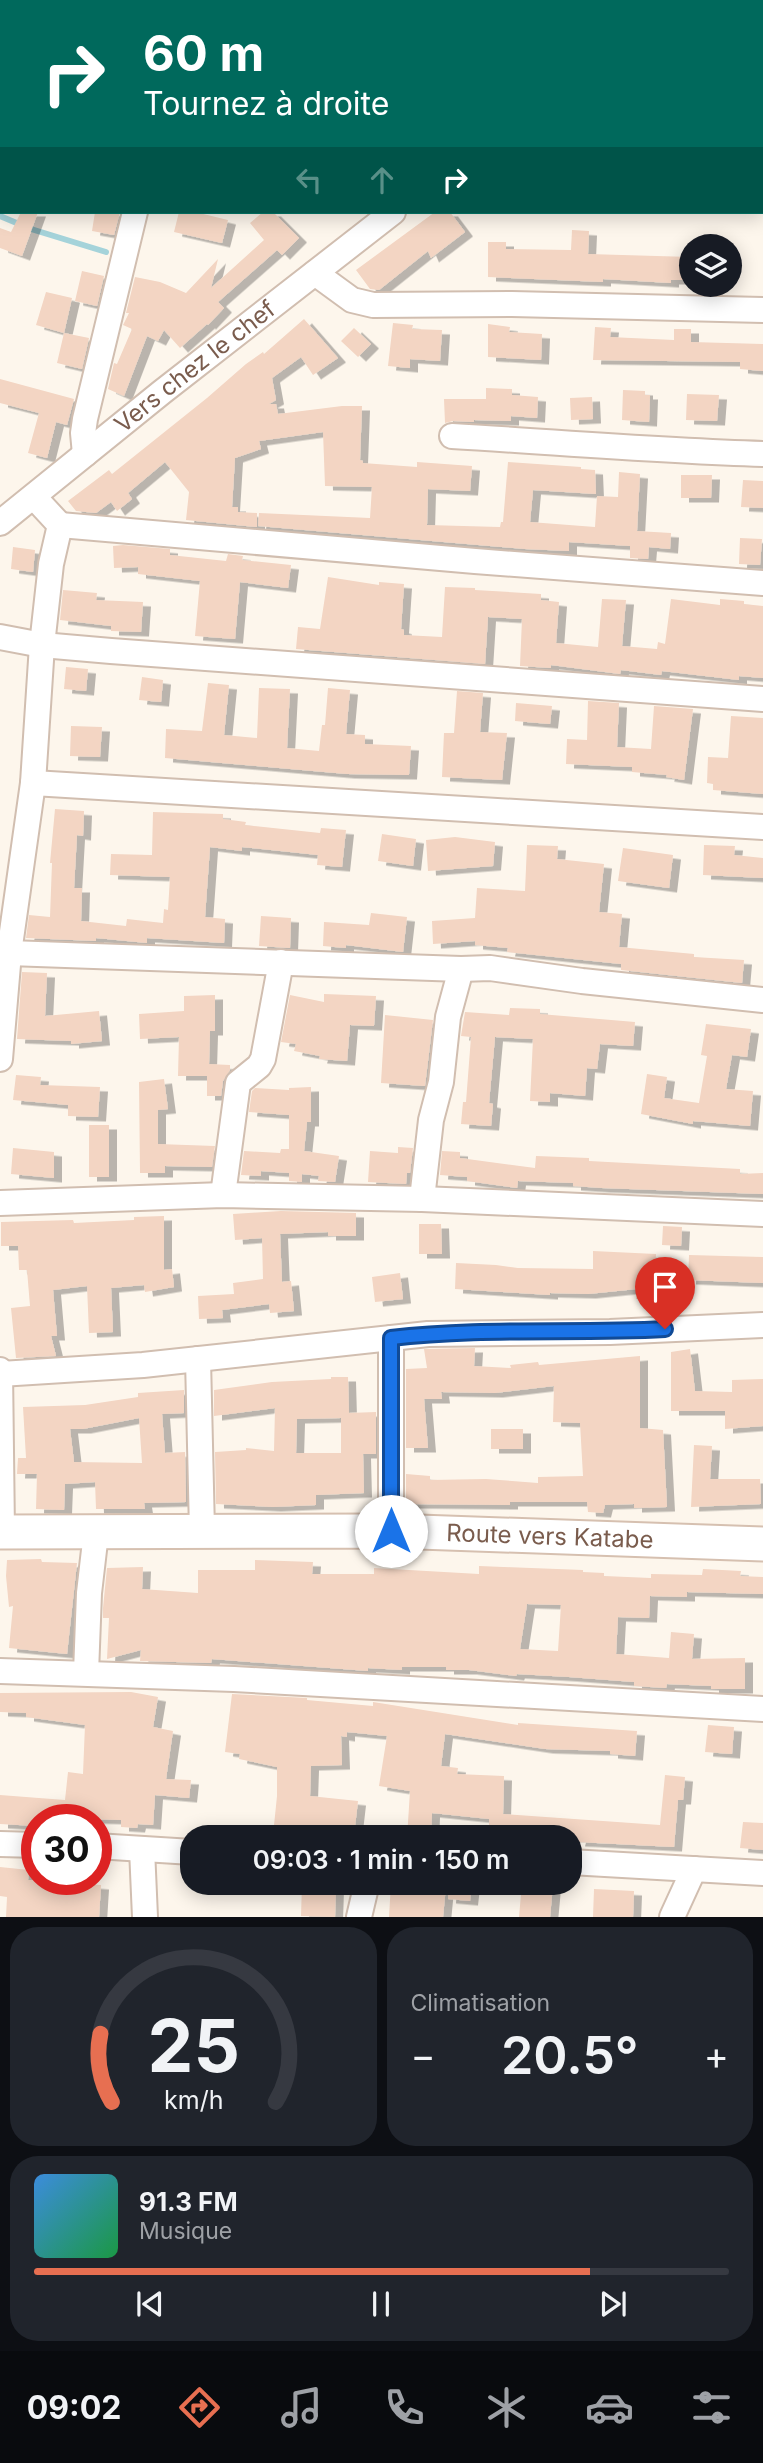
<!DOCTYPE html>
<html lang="fr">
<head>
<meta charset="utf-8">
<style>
  :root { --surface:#171b24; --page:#20242c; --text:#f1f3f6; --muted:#9ea1a6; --line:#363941; --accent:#e76f51 }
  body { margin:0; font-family:Inter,sans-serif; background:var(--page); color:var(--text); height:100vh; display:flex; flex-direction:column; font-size:26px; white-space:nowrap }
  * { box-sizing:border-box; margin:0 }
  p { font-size:23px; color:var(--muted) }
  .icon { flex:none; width:38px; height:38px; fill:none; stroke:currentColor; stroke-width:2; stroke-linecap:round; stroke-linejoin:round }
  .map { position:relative; height:1917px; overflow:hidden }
  .panel { display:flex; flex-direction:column; gap:10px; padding:10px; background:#0d0f14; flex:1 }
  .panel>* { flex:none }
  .banner { position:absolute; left:0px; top:0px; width:763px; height:214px; box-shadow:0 4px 18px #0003; background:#00695c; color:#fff; overflow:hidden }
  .controls { position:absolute; left:679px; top:234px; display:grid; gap:14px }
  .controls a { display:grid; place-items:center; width:63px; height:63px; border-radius:50%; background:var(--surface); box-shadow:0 4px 18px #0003; font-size:35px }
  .speed { position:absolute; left:21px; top:1804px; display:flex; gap:14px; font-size:35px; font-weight:700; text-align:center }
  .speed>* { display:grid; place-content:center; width:91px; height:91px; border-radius:50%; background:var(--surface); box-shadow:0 4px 18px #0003; line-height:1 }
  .speed .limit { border:10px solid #d22; background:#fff; color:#111 }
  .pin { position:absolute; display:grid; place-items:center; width:60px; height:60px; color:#fff; margin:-72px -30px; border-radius:50% 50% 50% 0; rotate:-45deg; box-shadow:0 0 7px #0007 }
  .pin .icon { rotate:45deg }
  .me { position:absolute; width:77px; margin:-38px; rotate:0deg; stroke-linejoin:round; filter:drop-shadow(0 0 5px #0008) }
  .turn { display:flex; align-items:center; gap:24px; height:147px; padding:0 28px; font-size:32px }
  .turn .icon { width:91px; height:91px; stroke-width:2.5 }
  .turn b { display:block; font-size:49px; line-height:60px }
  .lanes { display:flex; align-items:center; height:66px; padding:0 28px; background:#0003; justify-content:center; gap:35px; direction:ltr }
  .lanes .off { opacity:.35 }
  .big { font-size:52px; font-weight:600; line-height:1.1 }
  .panel .card { flex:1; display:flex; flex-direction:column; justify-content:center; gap:10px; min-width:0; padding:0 24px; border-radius:28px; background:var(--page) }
  .panel .dial { align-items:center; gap:0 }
  .dial svg { height:182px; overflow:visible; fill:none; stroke:var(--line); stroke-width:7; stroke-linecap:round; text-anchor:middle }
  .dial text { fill:var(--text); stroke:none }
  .song { display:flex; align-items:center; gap:21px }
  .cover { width:84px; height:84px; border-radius:10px; background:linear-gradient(135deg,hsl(210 70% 55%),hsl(140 70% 35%)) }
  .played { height:7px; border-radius:4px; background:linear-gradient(90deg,var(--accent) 80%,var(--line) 80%) }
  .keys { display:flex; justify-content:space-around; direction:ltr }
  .heat { display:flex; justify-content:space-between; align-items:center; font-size:38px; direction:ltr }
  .panel .tiles { flex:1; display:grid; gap:10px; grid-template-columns:1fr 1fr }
  .card:last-child { grid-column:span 2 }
  .trip { position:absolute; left:180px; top:1825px; width:402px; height:70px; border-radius:28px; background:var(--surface); box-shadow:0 4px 18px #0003; font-weight:600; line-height:70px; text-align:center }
  .menu { display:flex; height:112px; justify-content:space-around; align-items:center; background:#090b0e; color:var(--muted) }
  .menu .icon { width:49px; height:49px }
  .menu .selected { color:var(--accent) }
  .menu b { font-size:32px; color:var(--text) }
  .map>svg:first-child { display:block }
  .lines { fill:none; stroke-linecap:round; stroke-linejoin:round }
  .stream { stroke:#a5d3da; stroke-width:6 }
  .building { fill:#f3d5c3; fill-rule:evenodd; filter:url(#shadow) }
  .street-casing { stroke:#d1beb0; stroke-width:28 }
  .secondary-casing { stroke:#d6c0b0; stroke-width:37 }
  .street { stroke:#fff; stroke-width:24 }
  .secondary { stroke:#fff; stroke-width:33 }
  .route-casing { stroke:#114b97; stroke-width:18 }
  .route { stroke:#1a73e8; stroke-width:12 }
  .labels { text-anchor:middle; stroke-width:5; stroke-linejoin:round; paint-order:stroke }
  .street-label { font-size:24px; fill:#7a5c4d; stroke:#fffaf3 }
</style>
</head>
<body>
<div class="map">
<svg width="763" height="1917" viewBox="0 0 763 1917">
  <defs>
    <filter id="shadow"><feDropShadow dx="8" dy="4.5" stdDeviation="0" flood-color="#0004"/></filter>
  </defs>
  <rect width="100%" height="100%" fill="#fdf6ec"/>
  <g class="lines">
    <path class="stream" d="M0,216L31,229L106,252"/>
  </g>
  <path class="building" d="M21,212H38L22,256L0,248V228L11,232Z
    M95,212H120L114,235L92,231Z
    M179,212H195L228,220L222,243L174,232Z
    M263,212H273L299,238L282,255L277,250L218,302L224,308L208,325L207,324L180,348L164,330L158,341L147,336L124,396L108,389L114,363L117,364L132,329L123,325L129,313H126L135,277L160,282L186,293L218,259L211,288L264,240L250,223Z
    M435,212H450L465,232L431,258L428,251L379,290L370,289L356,270Z
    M572,230L589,231L588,254L691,257V280H671V283L603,279V282L488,277V242H506V249L571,250Z
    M82,271L104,276L97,306L75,301Z
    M46,292L72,298L64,333L36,325Z
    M304,319L338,358L313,375L301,357L272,378L276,400L269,404H276L278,414L342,406H362L360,460L363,461V463L417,467V462L472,466L470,491L428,489L427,525L500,527L501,522H503L508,462L581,467V469L595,470L596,494L533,490L530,522L595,527L597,496L618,497L619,472L640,474L637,531L671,533L670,549L649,547L648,559L630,558V546L569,542V551L525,549L258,526L259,513L370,518L372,487L325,486L323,432L259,441L261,449L235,458L232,507H238V512L257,513V527L186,520L189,492L165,462L128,493L132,499L117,511L111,502L96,513L76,511L68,501L109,470L112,474L207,398L246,364L263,352L264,354Z
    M393,323L413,325L412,329L442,330L440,361L410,359V368L388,366Z
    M488,324L510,327L509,332L542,334L541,360L488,357Z
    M595,327L611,328L610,337L674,340V329H691V342L763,344V371L740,369V362L593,360Z
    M354,328L371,344L358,357L341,341Z
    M64,333L89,338L82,369L57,363Z
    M0,379L74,399L67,425L56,422L47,458L28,453L39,413L0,403Z
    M486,388L512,389V395L538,397L537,418L511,416V421L474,420V422L453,421L445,423L444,399H486Z
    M623,390L645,391V395H650L649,422L622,420Z
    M687,394L719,395L717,421L686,420Z
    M592,397L593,419L571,420L570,398Z
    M681,475H712L711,498H681Z
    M743,480L763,481V508L741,507Z
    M740,538L762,539L760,565L739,564Z
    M123,545L170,549V555L226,561L228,554L243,556L242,560L291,565L288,588L240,582L235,639L195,636L200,581L138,574V567L114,568L113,546Z
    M13,547L35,550L33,572L11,569Z
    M328,577L379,585V582L404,584L401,629L404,630V635L442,637L445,587L475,588V590L541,594V600L559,602L556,643L598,647L602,599L626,600L622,646L657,649L658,642L665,644L671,599L720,605V599L744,601V604L763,606V678L739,676V680L662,671L661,675L621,670L620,674L551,665V668L520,666L522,619L488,617L485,664L296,649L298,627L320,629Z
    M63,590L97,593L96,600L143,602L141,632L111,631V626L60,620Z
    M66,667L88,669L86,691L64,689Z
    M142,677L163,680L161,702L139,700Z
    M208,683L229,685L224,735L257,738L259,688L290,689L287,748L319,751L322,725H325L328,688L350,690L346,734L365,735V744L411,746L409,775L347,774L165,758L166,729L202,731Z
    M457,691L483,693L480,732L507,733L502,780L442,777L444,733H454Z
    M588,701L619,703L617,747L651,749L654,706L693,709L684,780L666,777L667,775L632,772V767L566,764L567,739L587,740Z
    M516,703L552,706L550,724L515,721Z
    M731,716L763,718V794L713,790V784L707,783L708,757L728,758Z
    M71,726L102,727L100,757L70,756Z
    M55,809L84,811L83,836L77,835L74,888H82L81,921L126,926L127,919L163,923L164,909L168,910L170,877L110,875L111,854L152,855L153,812L223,814V819L246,822L245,825L320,833L321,828L346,830L342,867L317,865L318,855L242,847V851L210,847L205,917L225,919L224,943L147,938V943L96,938V941L26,938L29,915L50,917L52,863H50Z
    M382,834L416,839L413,866L378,861Z
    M455,837L495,842L493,866L428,871L426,840Z
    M527,845L558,846L557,859L604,864L599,912L622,914L619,947L694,954V957L744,960L742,983L621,970V964L507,952L508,948L475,945V941L433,944L432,921L475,918L477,888L525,891Z
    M704,845L735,846L734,855L763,858V878L703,875Z
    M623,848L673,855L669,888L618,881Z
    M371,913L407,917L403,952L346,945V948L323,946L324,922L369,925Z
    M261,916L291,918L290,948L259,946Z
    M22,972L47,973L45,1016L99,1011L102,1041L71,1044V1041L17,1039Z
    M324,994L376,996L374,1026L350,1025L347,1061L319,1059L320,1056L294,1051L296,1044L281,1042L290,995L324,1002Z
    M215,995V1031H210L209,1064L230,1065V1070L223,1081L221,1096H207V1076H178L179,1037L140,1039L139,1014L184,1011V996Z
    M510,1008L540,1009V1014L635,1022L633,1046L600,1044L597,1069L587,1068L585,1096L550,1093V1102L530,1101L533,1039L495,1037L489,1103L493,1104L491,1126L461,1124L463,1102H466L471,1037L461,1036L465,1012L509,1015Z
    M385,1015L433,1020L425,1086L381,1083Z
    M706,1024L751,1029L747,1057L732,1055L726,1089L753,1091L750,1126L693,1121V1124L641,1114L647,1074L667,1077L664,1098L699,1103L707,1056L701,1055Z
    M16,1075L41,1077L40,1085L100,1087L98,1117L68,1116V1105L13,1100Z
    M164,1079L168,1109L158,1110V1144L215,1146L212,1167L165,1166V1173H140L139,1082Z
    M311,1087V1122H307L304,1151L339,1156L335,1182L318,1181L319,1176L302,1174V1182L289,1181V1173L261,1171V1176L241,1175L244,1151L280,1153L281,1149H289V1115L249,1112L252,1091L255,1088L289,1090V1088Z
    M89,1125H109V1177H89Z
    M398,1147L413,1148L410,1173H407L406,1184L368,1182L370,1151L398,1153Z
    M13,1148L54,1152V1178L11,1174Z
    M442,1151L460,1152V1158L535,1168L536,1156L589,1158V1161L740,1169V1174L763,1173V1194L602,1188L573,1186V1183L518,1181L517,1188L467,1181V1177L440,1175Z
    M281,1211L356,1213V1236H328V1232L280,1234L282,1282L291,1281L294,1311L270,1313L269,1304L222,1310L223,1318L199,1319L198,1296L234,1294L233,1283L263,1279L262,1238L235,1240L233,1214Z
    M164,1216V1270L172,1269L174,1287L145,1292L144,1285L111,1288L113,1332L89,1333L87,1286L53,1290L57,1336H51L56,1356L16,1358L11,1308L30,1306L27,1270H19L18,1246H1V1222L73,1220L74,1223L134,1220V1217Z
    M419,1224H441L442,1254H419Z
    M663,1226L682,1227L681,1246L662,1245Z
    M593,1251L656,1254L654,1299H636L637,1289L588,1294L550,1293V1295L455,1289L456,1263L496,1265L518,1268L593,1269Z
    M689,1255L763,1257V1283L688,1280Z
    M400,1273L403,1299L375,1302L372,1277Z
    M475,1348L474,1366L511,1368L510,1365L538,1362L539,1365L640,1356V1428L663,1430L667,1507L634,1508V1504L605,1505L603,1513L588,1512L587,1502H510V1505L406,1504V1474L430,1476V1480L486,1479L538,1483V1477L583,1476L580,1423L553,1422L554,1386L495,1393L441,1392L442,1399H424L428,1448H406V1369L427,1368L424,1349Z
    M690,1349L695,1391L732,1392V1380L763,1379V1426L725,1429V1411H671V1352Z
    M331,1377H348L349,1413L376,1412V1454H363L364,1493L316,1495V1505L273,1507L216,1504L215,1452L246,1450V1448L274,1451L275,1408L214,1416V1390L272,1382L331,1379ZM341,1418V1453H296L297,1419Z
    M184,1390V1413L162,1414L165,1453L185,1452L186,1502L144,1503L145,1509H96L95,1482L65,1484L64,1510L36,1509L37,1474H17L18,1458H26L23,1407L85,1405L138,1397V1393ZM139,1418L142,1463L74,1462L70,1429H83Z
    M491,1429H523V1449H491Z
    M694,1445L712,1446L710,1479H760L761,1504L691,1507Z
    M41,1559L42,1562L77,1563L67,1654L9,1648L13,1606L9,1607L6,1576L7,1560Z
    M255,1560L313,1562L312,1574H374V1568L479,1574V1566L583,1570V1572L604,1573V1576L651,1578V1574L702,1575L703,1569L741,1571L740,1576L763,1577V1594L687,1592V1597L650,1596L649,1618L618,1617L616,1654L669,1658L671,1632L694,1634L692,1659L745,1658V1689H711V1686L667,1684L666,1688L634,1686V1682L569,1677L517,1674L516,1676L469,1670H446V1667H402V1670L368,1668V1671L212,1659L211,1663L140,1661L141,1650L107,1659L109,1618H103V1608L107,1568L143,1567L142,1589L198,1593V1570H255ZM527,1604L561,1605L558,1651L520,1649Z
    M131,1692L158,1697L153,1727L173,1731L166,1779L191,1780L189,1798L155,1795L153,1825L138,1824L137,1828L121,1827V1820L51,1818V1820H37V1826L0,1824V1795L65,1800L68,1772L83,1774L85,1725L26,1717V1713L0,1712V1693Z
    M232,1694L307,1698V1700L373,1706V1702L518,1725V1723L637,1731L635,1756L610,1754V1751L545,1749L445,1734L441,1766L458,1768L457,1774L504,1776L503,1814L660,1825L665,1775L685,1777L683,1800H678L674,1847L577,1842L578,1838H489V1819L432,1813L431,1838H407L410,1791L379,1786L387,1736L347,1732V1737L341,1736L342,1765L311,1766L310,1796L358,1801L354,1835L299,1832L298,1838L273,1835L277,1796V1767L239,1759L240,1754L225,1752Z
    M708,1725L734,1727L732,1754L705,1752Z
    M743,1822L763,1823V1850L740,1848Z
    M0,1867L29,1870L28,1880H63V1882L101,1885L99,1917H6L7,1897L0,1896Z
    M391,1883L446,1886L443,1917H389Z
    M449,1883H472L470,1901L448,1899Z
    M522,1883L553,1885L550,1917H519Z
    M302,1884L336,1885L335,1917L301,1916Z
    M594,1889L634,1891L633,1917H593Z"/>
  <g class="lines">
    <defs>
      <g id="street">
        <path d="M186,2V0"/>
        <path d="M666,2L669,0"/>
        <path d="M761,53L763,52"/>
        <path d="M761,163H763"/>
        <path d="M315,273L352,300L373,305L512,304L763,310"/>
        <path d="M452,436C555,442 659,451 763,454"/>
        <path d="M85,454L83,433L85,419L135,212"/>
        <path id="s1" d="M0,523L162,392L393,212"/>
        <path d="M60,525L475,561L763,583"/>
        <path d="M0,637L42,645L111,651L763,699"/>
        <path d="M33,783L763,827"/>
        <path d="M9,953L461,969L490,968L582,981L763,1000"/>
        <path d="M0,1059L9,953L33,783L42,645L51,564L60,525L34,497"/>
        <path d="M223,1195L238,1083L259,1066L263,1059L281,962"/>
        <path d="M422,1199L431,1120L441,1082L448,1017L461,969"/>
        <path d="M0,1203L223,1195L422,1199L763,1214"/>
        <path d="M198,1359L202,1531"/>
        <path d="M0,1370L2,1532"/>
        <path d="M0,1374L143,1365L428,1334L610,1332L763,1325"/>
        <path d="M391,1531V1338"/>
        <path d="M0,1671L234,1679L763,1709"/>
        <path d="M86,1673L89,1593L96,1533"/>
        <path d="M0,1844L37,1845"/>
        <path d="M96,1846L192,1852"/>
        <path d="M142,1849L145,1917"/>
        <path d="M570,1862L763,1873"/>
        <path d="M359,1917L367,1883"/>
        <path d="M672,1917L694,1869"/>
      </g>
      <g id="secondary">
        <path id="s2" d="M0,1532L391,1531L763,1544"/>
      </g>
    </defs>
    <use href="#street" class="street-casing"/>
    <use href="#secondary" class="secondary-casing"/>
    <use href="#street" class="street"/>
    <use href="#secondary" class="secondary"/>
  </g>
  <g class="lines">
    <defs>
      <path id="route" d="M391,1531V1338C482,1327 574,1334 665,1329"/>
    </defs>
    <use href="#route" class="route-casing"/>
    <use href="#route" class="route"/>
  </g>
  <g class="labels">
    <g class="street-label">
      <text dy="8" stroke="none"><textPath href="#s1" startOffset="250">Vers chez le chef</textPath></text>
      <text dy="8" stroke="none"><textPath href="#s2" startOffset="550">Route vers Katabe</textPath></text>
    </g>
  </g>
</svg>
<div class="controls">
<a><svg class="icon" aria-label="layers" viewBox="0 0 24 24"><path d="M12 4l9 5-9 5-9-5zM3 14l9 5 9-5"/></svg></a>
</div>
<div class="speed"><div class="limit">30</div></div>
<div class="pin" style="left:665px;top:1329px;background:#d93025"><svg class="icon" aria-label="arrive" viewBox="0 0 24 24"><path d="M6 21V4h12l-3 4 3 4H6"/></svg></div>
<svg class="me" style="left:391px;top:1531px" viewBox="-20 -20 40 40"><circle r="19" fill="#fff"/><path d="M0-13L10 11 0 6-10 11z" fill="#1a73e8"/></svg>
<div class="trip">09:03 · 1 min · 150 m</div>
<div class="banner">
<div class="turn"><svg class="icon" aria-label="right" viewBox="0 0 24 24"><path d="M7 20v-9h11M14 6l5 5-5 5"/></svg><div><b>60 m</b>Tournez à droite</div></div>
<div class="lanes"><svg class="icon off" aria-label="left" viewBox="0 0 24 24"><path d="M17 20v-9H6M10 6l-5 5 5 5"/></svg><svg class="icon off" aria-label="ahead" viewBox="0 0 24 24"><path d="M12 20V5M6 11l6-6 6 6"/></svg><svg class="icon" aria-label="right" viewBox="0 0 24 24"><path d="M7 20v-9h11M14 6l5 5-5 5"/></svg></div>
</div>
</div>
<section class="panel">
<div class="tiles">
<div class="card dial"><svg viewBox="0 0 100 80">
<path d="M14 69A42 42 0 1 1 86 69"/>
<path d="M14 69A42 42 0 0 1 9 39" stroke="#e76f51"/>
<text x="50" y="56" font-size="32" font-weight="700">25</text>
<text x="50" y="72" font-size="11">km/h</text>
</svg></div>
<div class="card"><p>Climatisation</p>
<div class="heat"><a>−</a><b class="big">20.5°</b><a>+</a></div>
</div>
<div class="card">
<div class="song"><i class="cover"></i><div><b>91.3 FM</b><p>Musique</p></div></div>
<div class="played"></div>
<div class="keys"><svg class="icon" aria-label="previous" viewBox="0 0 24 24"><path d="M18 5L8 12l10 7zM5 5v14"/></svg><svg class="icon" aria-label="pause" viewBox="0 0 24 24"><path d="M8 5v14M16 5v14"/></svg><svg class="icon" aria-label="next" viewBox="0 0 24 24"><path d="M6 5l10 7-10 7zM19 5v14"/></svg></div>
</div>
</div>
</section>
<nav class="menu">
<b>09:02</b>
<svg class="icon selected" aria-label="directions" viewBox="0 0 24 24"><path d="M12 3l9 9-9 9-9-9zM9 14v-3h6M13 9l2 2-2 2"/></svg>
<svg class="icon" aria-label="music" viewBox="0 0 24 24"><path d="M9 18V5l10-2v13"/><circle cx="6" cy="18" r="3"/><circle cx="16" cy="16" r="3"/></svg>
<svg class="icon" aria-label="phone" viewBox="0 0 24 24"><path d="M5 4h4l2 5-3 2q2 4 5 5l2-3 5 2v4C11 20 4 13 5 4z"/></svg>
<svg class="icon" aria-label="climate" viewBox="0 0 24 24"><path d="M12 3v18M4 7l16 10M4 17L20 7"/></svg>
<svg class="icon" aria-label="car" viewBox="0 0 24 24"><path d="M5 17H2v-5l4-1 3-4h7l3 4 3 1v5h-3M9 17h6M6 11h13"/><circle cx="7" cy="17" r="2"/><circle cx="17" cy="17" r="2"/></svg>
<svg class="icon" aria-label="filters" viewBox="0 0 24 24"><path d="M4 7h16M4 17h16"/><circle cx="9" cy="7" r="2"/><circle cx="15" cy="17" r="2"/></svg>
</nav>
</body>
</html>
